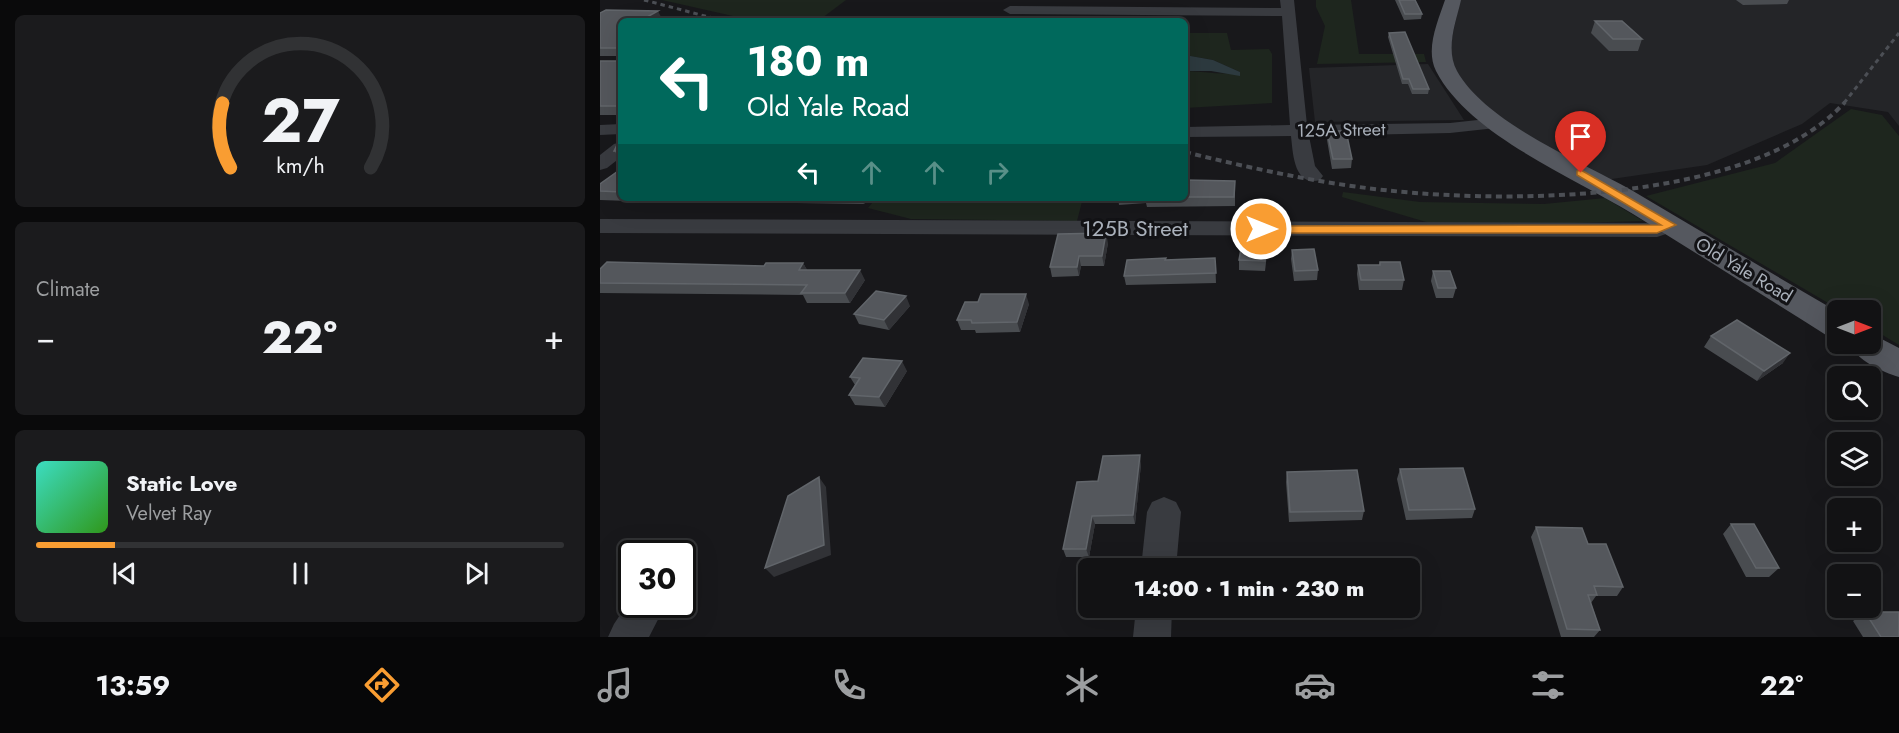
<!DOCTYPE html>
<html lang="en">
<head>
<meta charset="utf-8">
<style>
  :root { --surface:#121214; --page:#1b1b1d; --text:#f1f3f6; --muted:#9c9ea0; --line:#313234; --accent:#f99d32 }
  body { margin:0; font-family:Jost,sans-serif; background:var(--page); color:var(--text); height:100vh; display:flex; flex-direction:column; font-size:22px; white-space:nowrap }
  * { box-sizing:border-box; margin:0 }
  p { font-size:20px; color:var(--muted) }
  .icon { flex:none; width:33px; height:33px; fill:none; stroke:currentColor; stroke-width:2; stroke-linecap:round; stroke-linejoin:round }
  .map { position:relative; flex:1; overflow:hidden }
  .sheet { display:flex; flex-direction:column; gap:15px; padding:15px; background:#0a0a0b; width:600px }
  .sheet>* { flex:none }
  .top-card { position:absolute; left:18px; top:18px; width:570px; height:183px; border-radius:9px; box-shadow:0 6px 24px #0002,0 0 0 2px var(--line); background:#00695c; color:#fff; overflow:hidden }
  .needle { width:39px; rotate:90deg }
  .buttons { position:absolute; left:1227px; top:300px; display:grid; gap:12px }
  .buttons a { display:grid; place-items:center; width:54px; height:54px; border-radius:9px; background:var(--surface); box-shadow:0 6px 24px #0002,0 0 0 2px var(--line); font-size:30px }
  .speed { position:absolute; left:18px; top:540px; display:flex; gap:12px; font-size:30px; font-weight:700; text-align:center }
  .speed>* { display:grid; place-content:center; width:78px; height:78px; border-radius:50%; background:var(--surface); box-shadow:0 6px 24px #0002,0 0 0 2px var(--line); line-height:1 }
  .speed .limit { border:3px solid #111; border-radius:9px; background:#fff; color:#111 }
  .pin { position:absolute; display:grid; place-items:center; width:51px; height:51px; color:#fff; margin:-62px -26px; border-radius:50% 50% 50% 0; rotate:-45deg; box-shadow:0 0 6px #0007 }
  .pin .icon { rotate:45deg }
  .me { position:absolute; width:66px; margin:-33px; rotate:90deg; stroke-linejoin:round; filter:drop-shadow(0 0 4px #0008) }
  .turn { display:flex; align-items:center; gap:21px; height:126px; padding:0 30px; font-size:27px }
  .turn .icon { width:78px; height:78px; stroke-width:2.5 }
  .turn b { display:block; font-size:42px; line-height:51px }
  .lanes { display:flex; align-items:center; height:57px; padding:0 30px; background:#0003; justify-content:center; gap:30px; direction:ltr }
  .lanes .off { opacity:.35 }
  .big { font-size:45px; font-weight:800; line-height:1.1 }
  .sheet .card { flex:1; display:flex; flex-direction:column; justify-content:center; gap:9px; min-width:0; padding:0 21px; border-radius:9px; background:var(--page) }
  .sheet .dial { align-items:center; gap:0 }
  .dial svg { height:156px; overflow:visible; fill:none; stroke:var(--line); stroke-width:7; stroke-linecap:round; text-anchor:middle }
  .dial text { fill:var(--text); stroke:none }
  .song { display:flex; align-items:center; gap:18px }
  .cover { width:72px; height:72px; border-radius:9px; background:linear-gradient(135deg,hsl(170 70% 55%),hsl(110 70% 35%)) }
  .played { height:6px; border-radius:3px; background:linear-gradient(90deg,var(--accent) 15%,var(--line) 15%) }
  .keys { display:flex; justify-content:space-around; direction:ltr }
  .heat { display:flex; justify-content:space-between; align-items:center; font-size:33px; direction:ltr }
  .trip { position:absolute; left:478px; top:558px; width:342px; height:60px; border-radius:9px; background:var(--surface); box-shadow:0 6px 24px #0002,0 0 0 2px var(--line); font-weight:800; line-height:60px; text-align:center }
  .tabs { display:flex; height:96px; justify-content:space-around; align-items:center; background:#070708; color:var(--muted) }
  .tabs .icon { width:42px; height:42px }
  .tabs .current { color:var(--accent) }
  .tabs b { font-size:27px; color:var(--text) }
  main { display:flex; flex:1; min-height:0 }
  .map>svg:first-child { display:block }
  .built { fill:#242528 }
  .green { fill:#1e261e }
  .water { fill:#2d3a3f }
  .lines { fill:none; stroke-linecap:round; stroke-linejoin:round }
  .minor { fill:#393b40; fill-rule:evenodd }
  .major { fill:#55585f; fill-rule:evenodd }
  .rail-far1 { stroke:#4c4f55; stroke-width:3; stroke-dasharray:4.5 4; stroke-linecap:butt }
  .rail { stroke:#4c4f55; stroke-width:4; stroke-dasharray:6 4.5; stroke-linecap:butt }
  .wall { fill:#494c50 }
  .shaded-wall { fill:#313236 }
  .building { fill:#54575c; stroke:#61656a; stroke-width:1.5 }
  .route { fill:#f99d32; stroke:#a26620; stroke-width:1.5 }
  .labels { text-anchor:middle; stroke-width:6; stroke-linejoin:round; paint-order:stroke }
  .far-street-label { font-size:18px; fill:#aab1bb; stroke:#131316 }
  .street-label { font-size:22px; fill:#aab1bb; stroke:#131316 }
</style>
</head>
<body>
<main>
<section class="sheet">
<div class="card dial"><svg viewBox="0 0 100 80">
<path d="M14 69A42 42 0 1 1 86 69"/>
<path d="M14 69A42 42 0 0 1 10 36" stroke="#f99d32"/>
<text x="50" y="56" font-size="32" font-weight="700">27</text>
<text x="50" y="72" font-size="11">km/h</text>
</svg></div>
<div class="card"><p>Climate</p>
<div class="heat"><a>−</a><b class="big">22°</b><a>+</a></div>
</div>
<div class="card">
<div class="song"><i class="cover"></i><div><b>Static Love</b><p>Velvet Ray</p></div></div>
<div class="played"></div>
<div class="keys"><svg class="icon" aria-label="previous" viewBox="0 0 24 24"><path d="M18 5L8 12l10 7zM5 5v14"/></svg><svg class="icon" aria-label="pause" viewBox="0 0 24 24"><path d="M8 5v14M16 5v14"/></svg><svg class="icon" aria-label="next" viewBox="0 0 24 24"><path d="M6 5l10 7-10 7zM19 5v14"/></svg></div>
</div>
</section>
<div class="map">
<svg width="1299" height="637" viewBox="0 0 1299 637">
  <rect width="100%" height="100%" fill="#18181b"/>
  <path class="built" d="M860,0H1299V126L1288,112L1230,103L1202,124L1107,165L1005,180L913,129L877,99L847,62Z
    M828,64L864,120L715,122L709,68Z"/>
  <path class="green" d="M62,0H246L218,21H155Z
    M716,0H751L759,54H824L826,62L717,64L725,26L716,7Z
    M423,16L586,18L585,27V21H415L418,17Z
    M585,33H627L631,50L669,49L672,54V103L585,108V71C603,71 624,76 640,72L613,60L585,55Z
    M1251,109L1282,115L1299,136V345L1271,328L1270,310H1240L1046,196L1175,163Z
    M743,192L820,202L944,204L1005,198L1043,221L843,227L742,197Z
    M276,198H483L477,221L311,219L268,208Z"/>
  <path class="water" d="M585,55L613,60L640,72V76L611,71H585Z"/>
  <g class="lines">
    <path class="minor" d="M680,0H694L707,125L850,123L896,118L902,119L905,123L902,127L896,128L850,133L709,136L715,166L723,176L720,180C694,187 693,154 691,136L585,137V127L690,125L682,16L410,14L403,10L410,6L681,8Z
      M21,124V134L0,135V125Z
      M21,142V157L7,168L0,170V155L14,144Z
      M1070,218L1078,220L1081,225L1078,230L1057,237L0,233V219L1054,223Z
      M564,497L576,502L581,512L576,568H541L547,512L552,502Z
      M32,597V604H66L49,637H8L14,624Z
      M536,608H572L571,637H533Z"/>
    <path class="major" d="M845,0H861C856,22 845,49 857,71C887,124 981,161 1033,191C1101,231 1169,272 1238,312V338L1226,335C1162,295 1098,254 1033,214C973,177 869,135 836,71C825,49 838,21 845,0Z
      M1270,333L1299,348V377C1282,372 1257,360 1249,344H1270Z"/>
    <path class="rail-far1" d="M44,0L124,21
      M1244,103L1299,33"/>
    <path class="rail" d="M585,152C642,166 700,179 759,187C890,205 1150,207 1245,102"/>
  </g>
  <path class="wall" d="M795,0H815L822,14L821,19L804,20Z
    M1136,0H1189L1187,4L1143,5Z
    M0,13L62,19L59,21H21V115H0V61H17V56H0Z
    M995,21L1042,39L1038,51H1009L991,33Z
    M789,33L829,89L828,94H812L808,84H802L788,37Z
    M727,131L752,159L751,168L732,169L727,140Z
    M21,142V160L14,151Z
    M21,169V198H63L58,202L0,200V184Z
    M585,180L635,190V206L547,207L546,203L519,205L518,198H585Z
    M134,198H269L264,204L136,202Z
    M508,243L504,266H481L479,276L452,277L450,267Z
    M692,250L718,270L717,280L694,281L691,259Z
    M667,254L665,271L639,270V260Z
    M615,258L616,283L526,285L524,276L566,260Z
    M780,262L804,280L802,290H759L757,274L758,265H779Z
    M203,263L207,270L265,280L250,303H207L203,295L0,293V269L164,266Z
    M833,271L856,288L853,298H836L831,281Z
    M429,304L420,332L376,333L375,330H361L357,320Z
    M310,306L289,330L259,324L254,314Z
    M1111,336L1183,363L1157,381L1104,347Z
    M307,371L285,407L255,405L249,395L255,385L250,377Z
    M541,464L535,524H495L489,557H466L463,549L498,481Z
    M800,469L875,509L872,518L806,520L797,479Z
    M687,472L764,511L762,520L689,522L686,482Z
    M1131,524L1179,568L1169,577H1146L1123,534Z
    M936,527L988,544L1023,587L1017,596H996L991,603L1000,630L994,637H961L931,537Z
    M1265,612L1299,637H1263L1253,621Z"/>
  <path class="shaded-wall" d="M58,11L62,19L59,21H40Z
    M55,198H63L58,202Z
    M261,198H269L264,204Z
    M506,233L508,243L504,266L502,256Z
    M479,256L481,266L479,276L477,267Z
    M203,263L209,273L199,270Z
    M260,270L265,280L250,303L245,293Z
    M426,294L429,304L420,332L417,322Z
    M306,296L310,306L289,330L284,320Z
    M1190,353L1183,363L1157,381L1164,371Z
    M302,361L307,371L285,407L279,397Z
    M540,455L541,464L535,524L533,515Z
    M219,477L226,487L231,555L174,577L165,568Z
    M492,516L495,524L489,557L486,549Z"/>
  <path class="building" d="M799,0H815L822,14H805Z
    M6,10L58,11L40,21H21V106H0V61H17V48H0V13Z
    M995,21H1022L1042,39H1013Z
    M805,32L829,89H813L809,79H803L789,33Z
    M727,131H746L752,159H733Z
    M21,142V151H14L17,145Z
    M21,169V192L0,191V184Z
    M585,180L635,181L634,197H585Z
    M506,233L502,256H479L477,267H450L458,234Z
    M642,243L667,244L665,261L639,260Z
    M714,249L718,270L695,271L692,250Z
    M566,258L565,260L615,258L616,273L524,276L527,260Z
    M7,262L164,266L166,263H203L199,270H260L245,293H201L207,285L0,283V269Z
    M780,262H800L804,280H761L758,265H780Z
    M833,271H850L856,288H838Z
    M276,291L306,296L284,320L254,314Z
    M381,294H426L417,322L372,323L371,320H357L365,302H378Z
    M1137,320L1190,353L1164,371L1111,336Z
    M263,358L302,361L279,397L249,395L260,378L250,377Z
    M540,455L533,515L492,516L486,549H463L477,482L498,481L503,456Z
    M863,468L875,509L809,510L800,469Z
    M757,470L764,511L690,512L687,472Z
    M219,477L224,545L165,568L188,496Z
    M1131,524H1154L1179,568H1156Z
    M936,527L982,528L988,544H1006L1023,587L994,586L997,595H988L1000,630L967,629Z
    M1265,612H1299V637H1281Z"/>
  <path class="route" d="M981,170L1076,225L1057,233H661L655,229L661,226L1061,225L977,175V171Z"/>
  <g class="labels">
    <g class="far-street-label">
      <text transform="translate(741 130) rotate(-1)" y="6">125A Street</text>
      <text transform="translate(1144 270) rotate(31)" y="6">Old Yale Road</text>
    </g>
    <g class="street-label">
      <text x="535" y="236">125B Street</text>
    </g>
  </g>
</svg>
<div class="buttons">
<a><svg class="needle" viewBox="-14 -14 28 28"><path d="M0-13l5 13h-10z" fill="#e53935"/><path d="M0 13l5-13h-10z" fill="#9c9ea0"/></svg></a>
<a><svg class="icon" aria-label="search" viewBox="0 0 24 24"><circle cx="10" cy="10" r="6"/><path d="M15 15l6 6"/></svg></a>
<a><svg class="icon" aria-label="layers" viewBox="0 0 24 24"><path d="M12 4l9 5-9 5-9-5zM3 14l9 5 9-5"/></svg></a>
<a>+</a>
<a>−</a>
</div>
<div class="speed"><div class="limit">30</div></div>
<div class="pin" style="left:981px;top:173px;background:#d93025"><svg class="icon" aria-label="arrive" viewBox="0 0 24 24"><path d="M6 21V4h12l-3 4 3 4H6"/></svg></div>
<svg class="me" style="left:661px;top:229px" viewBox="-20 -20 40 40"><circle r="17" fill="#f99d32" stroke="#fff" stroke-width="3"/><path d="M0-11L8 9 0 5-8 9z" fill="#fff"/></svg>
<div class="trip">14:00 · 1 min · 230 m</div>
<div class="top-card">
<div class="turn"><svg class="icon" aria-label="left" viewBox="0 0 24 24"><path d="M17 20v-9H6M10 6l-5 5 5 5"/></svg><div><b>180 m</b>Old Yale Road</div></div>
<div class="lanes"><svg class="icon" aria-label="left" viewBox="0 0 24 24"><path d="M17 20v-9H6M10 6l-5 5 5 5"/></svg><svg class="icon off" aria-label="ahead" viewBox="0 0 24 24"><path d="M12 20V5M6 11l6-6 6 6"/></svg><svg class="icon off" aria-label="ahead" viewBox="0 0 24 24"><path d="M12 20V5M6 11l6-6 6 6"/></svg><svg class="icon off" aria-label="right" viewBox="0 0 24 24"><path d="M7 20v-9h11M14 6l5 5-5 5"/></svg></div>
</div>
</div>
</main>
<nav class="tabs">
<b>13:59</b>
<svg class="icon current" aria-label="directions" viewBox="0 0 24 24"><path d="M12 3l9 9-9 9-9-9zM9 14v-3h6M13 9l2 2-2 2"/></svg>
<svg class="icon" aria-label="music" viewBox="0 0 24 24"><path d="M9 18V5l10-2v13"/><circle cx="6" cy="18" r="3"/><circle cx="16" cy="16" r="3"/></svg>
<svg class="icon" aria-label="phone" viewBox="0 0 24 24"><path d="M5 4h4l2 5-3 2q2 4 5 5l2-3 5 2v4C11 20 4 13 5 4z"/></svg>
<svg class="icon" aria-label="climate" viewBox="0 0 24 24"><path d="M12 3v18M4 7l16 10M4 17L20 7"/></svg>
<svg class="icon" aria-label="car" viewBox="0 0 24 24"><path d="M5 17H2v-5l4-1 3-4h7l3 4 3 1v5h-3M9 17h6M6 11h13"/><circle cx="7" cy="17" r="2"/><circle cx="17" cy="17" r="2"/></svg>
<svg class="icon" aria-label="filters" viewBox="0 0 24 24"><path d="M4 7h16M4 17h16"/><circle cx="9" cy="7" r="2"/><circle cx="15" cy="17" r="2"/></svg>
<b>22°</b>
</nav>
</body>
</html>
